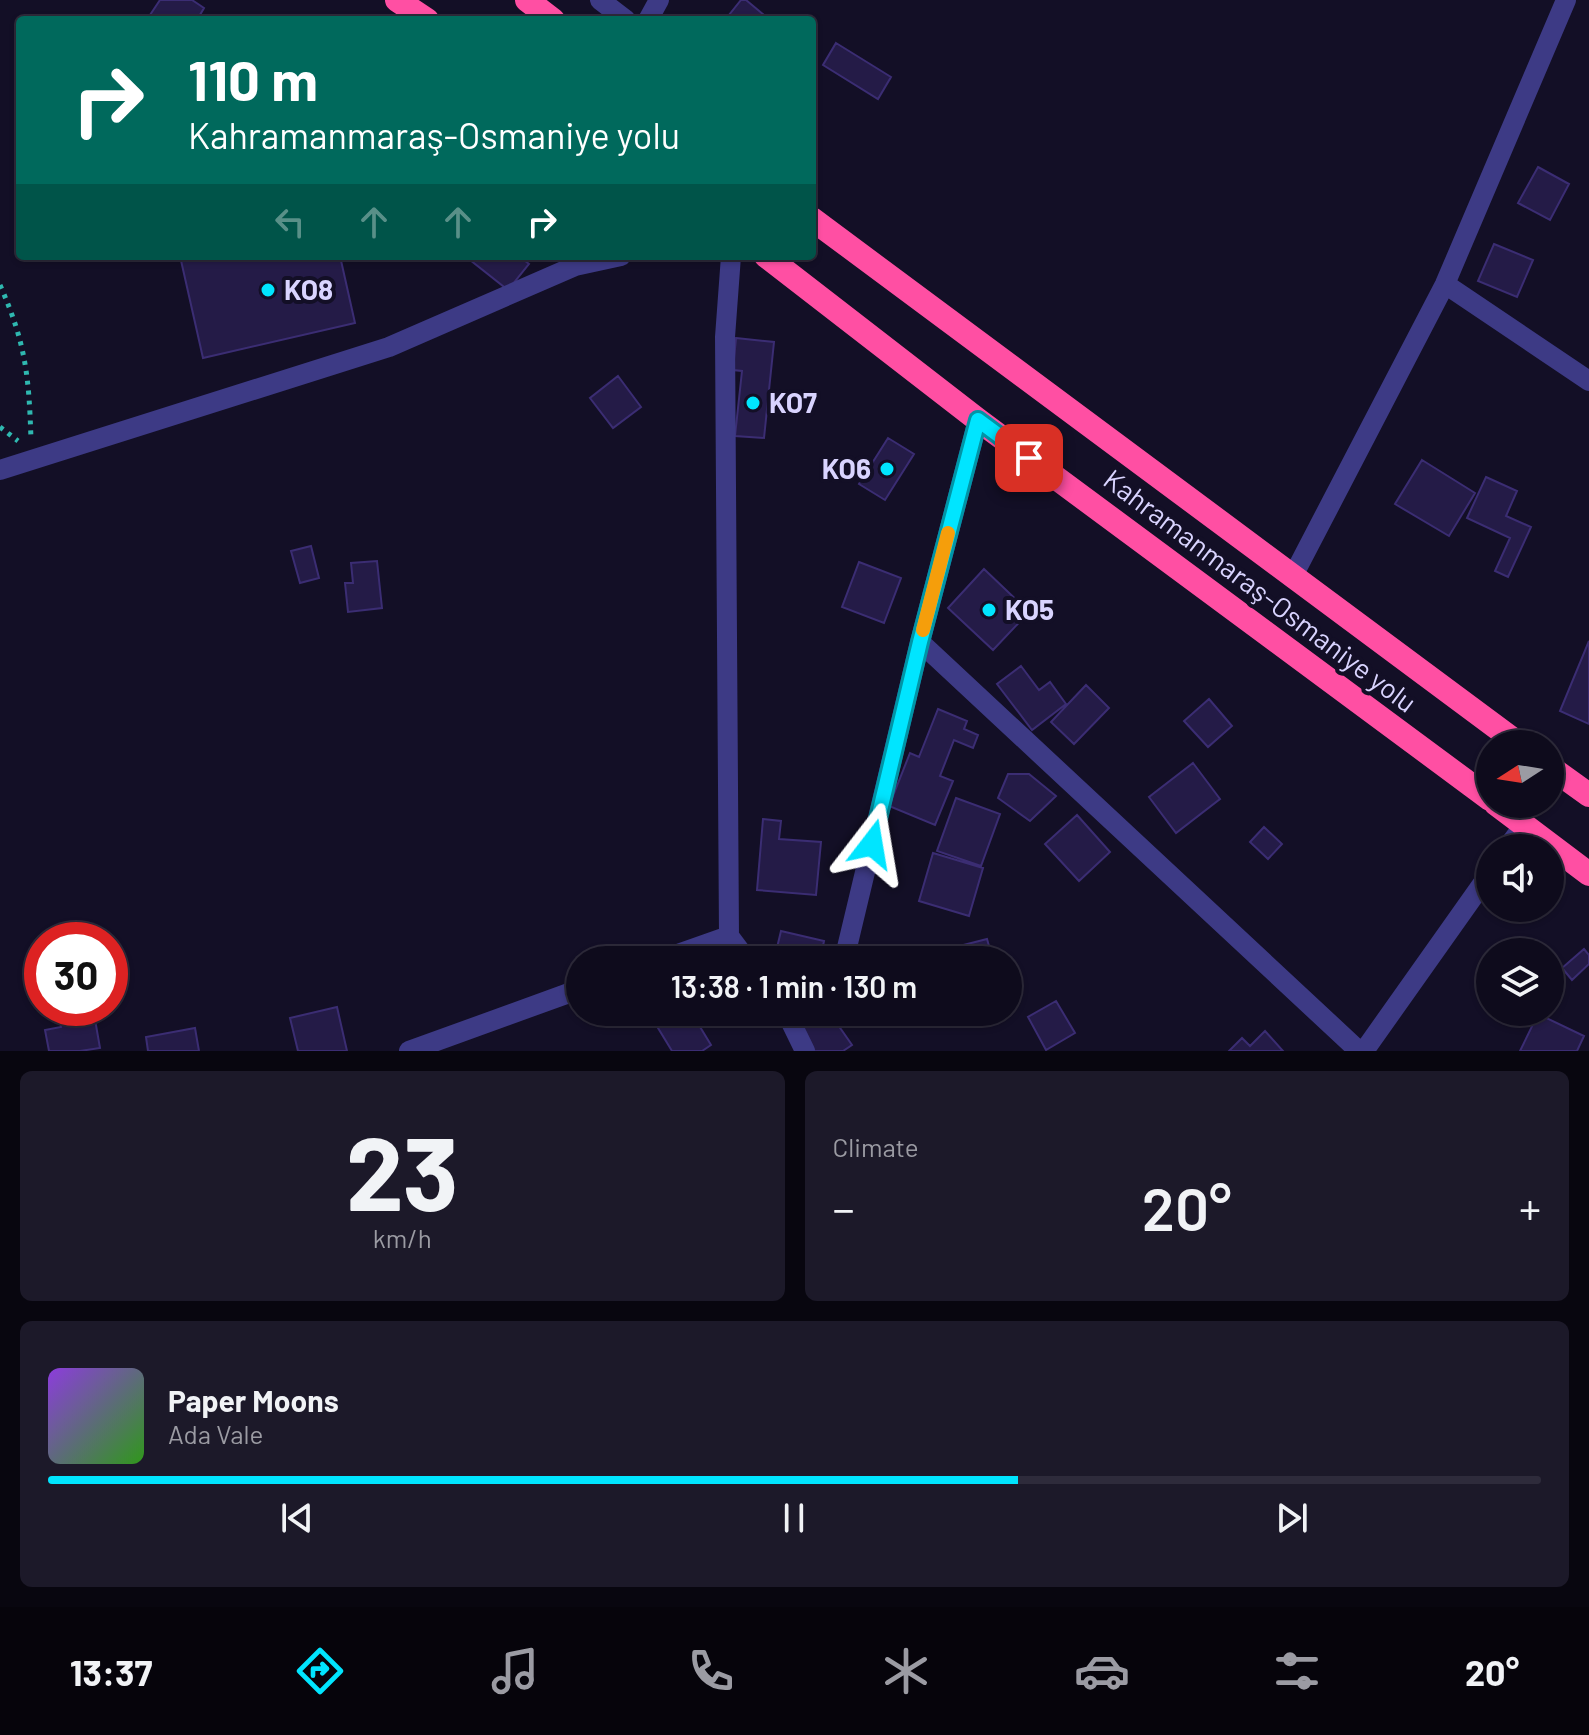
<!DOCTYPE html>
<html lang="en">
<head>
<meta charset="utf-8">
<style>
  :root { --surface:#0e0b1c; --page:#1c1929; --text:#f1f3f6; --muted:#9b9ba3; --line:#2e2b3b; --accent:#00e5ff }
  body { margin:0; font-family:Barlow,sans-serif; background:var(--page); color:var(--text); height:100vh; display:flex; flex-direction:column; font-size:30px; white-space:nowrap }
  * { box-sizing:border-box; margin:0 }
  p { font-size:26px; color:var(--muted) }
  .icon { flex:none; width:44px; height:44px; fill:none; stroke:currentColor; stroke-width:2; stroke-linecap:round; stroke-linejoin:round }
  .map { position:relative; height:1051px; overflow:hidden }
  .drawer { display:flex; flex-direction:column; gap:20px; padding:20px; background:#08060f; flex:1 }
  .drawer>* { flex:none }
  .top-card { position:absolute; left:16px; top:16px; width:800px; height:244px; border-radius:8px; box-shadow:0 2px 6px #0004,0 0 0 2px var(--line); background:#00695c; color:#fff; overflow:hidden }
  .needle { width:52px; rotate:258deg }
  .buttons { position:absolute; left:1476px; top:730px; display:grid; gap:16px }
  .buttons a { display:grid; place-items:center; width:88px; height:88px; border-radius:50%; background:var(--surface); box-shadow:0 2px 6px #0004,0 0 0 2px var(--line); font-size:40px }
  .speed { position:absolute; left:24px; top:922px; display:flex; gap:16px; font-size:40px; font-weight:700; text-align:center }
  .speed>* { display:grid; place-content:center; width:104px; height:104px; border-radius:50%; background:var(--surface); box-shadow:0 2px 6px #0004,0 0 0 2px var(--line); line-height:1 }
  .speed .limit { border:12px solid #d22; background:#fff; color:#111 }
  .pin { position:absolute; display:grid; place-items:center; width:68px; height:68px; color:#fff; margin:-34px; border-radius:16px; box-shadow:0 4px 12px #0006 }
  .me { position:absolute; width:88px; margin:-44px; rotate:14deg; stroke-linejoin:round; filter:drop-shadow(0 0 6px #0008) }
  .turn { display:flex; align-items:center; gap:28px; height:168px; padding:0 40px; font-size:36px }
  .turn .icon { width:104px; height:104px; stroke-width:2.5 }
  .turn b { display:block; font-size:56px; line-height:68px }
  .lanes { display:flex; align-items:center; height:76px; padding:0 40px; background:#0003; justify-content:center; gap:40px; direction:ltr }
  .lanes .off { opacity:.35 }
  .big { font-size:60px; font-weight:600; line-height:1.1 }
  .drawer .widget { flex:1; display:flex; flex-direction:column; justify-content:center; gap:12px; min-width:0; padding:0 28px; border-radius:12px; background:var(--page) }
  .drawer .dial { align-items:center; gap:0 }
  .dial b { font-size:104px; line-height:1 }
  .song { display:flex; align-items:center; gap:24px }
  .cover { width:96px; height:96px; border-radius:12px; background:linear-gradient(135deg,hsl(270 70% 55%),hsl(110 70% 35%)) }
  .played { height:8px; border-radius:4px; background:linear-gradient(90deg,var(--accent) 65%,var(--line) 65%) }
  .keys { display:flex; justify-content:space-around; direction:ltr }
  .heat { display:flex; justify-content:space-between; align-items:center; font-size:44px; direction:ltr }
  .drawer .tiles { flex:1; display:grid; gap:20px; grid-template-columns:1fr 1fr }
  .widget:last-child { grid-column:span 2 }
  .trip { position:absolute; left:566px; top:946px; width:456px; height:80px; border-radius:40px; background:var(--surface); box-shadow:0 2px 6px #0004,0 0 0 2px var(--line); font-weight:600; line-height:80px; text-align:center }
  .dock { display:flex; height:128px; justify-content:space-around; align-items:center; background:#06040b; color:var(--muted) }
  .dock .icon { width:56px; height:56px }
  .dock .selected { color:var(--accent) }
  .dock b { font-size:36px; color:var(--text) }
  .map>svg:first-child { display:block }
  .building { fill:#241b47; stroke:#3b2d73; stroke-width:2 }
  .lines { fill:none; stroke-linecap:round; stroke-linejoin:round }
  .path { stroke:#2fb8b0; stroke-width:5; stroke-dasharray:4 6; stroke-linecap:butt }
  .minor { stroke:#3d3a85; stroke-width:20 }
  .highway { stroke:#ff4fa3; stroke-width:24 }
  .route-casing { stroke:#0095a6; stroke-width:20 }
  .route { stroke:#00e5ff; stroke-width:14 }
  .slow { stroke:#f59e0b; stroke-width:14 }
  .poi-dot { fill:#00e5ff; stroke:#130f26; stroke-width:3 }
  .labels { text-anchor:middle; stroke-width:8; stroke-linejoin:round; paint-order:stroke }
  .poi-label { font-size:28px; font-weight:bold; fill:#d9d4ff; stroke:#130f26; text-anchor:start }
  .street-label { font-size:28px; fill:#d9d4ff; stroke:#130f26 }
</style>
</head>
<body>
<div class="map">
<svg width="1589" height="1051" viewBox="0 0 1589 1051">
  <rect width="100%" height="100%" fill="#130f26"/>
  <path class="building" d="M160,0H192L204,8L197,20H157L150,15Z
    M741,0H746L770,20H725Z
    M836,43L891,77L878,99L823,65Z
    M1538,167L1569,184L1550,220L1518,203Z
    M1494,244L1533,260L1517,297L1478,281Z
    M180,256H340L355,323L203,358Z
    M465,256H519L529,264L508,290Z
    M736,338L774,342L764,438L735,436L742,371L733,370Z
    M618,376L641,407L613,428L590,398Z
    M888,438L914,454L885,500L859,484Z
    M1422,460L1475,493L1449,536L1395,504Z
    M1486,477L1517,491L1506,516L1531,527L1508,577L1495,571L1510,538L1467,518Z
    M311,546L319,578L300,583L291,551Z
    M377,561L382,608L348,612L345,583H353L351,563Z
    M859,562L901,578L884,623L842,607Z
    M984,569L1029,612L993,650L948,608Z
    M1589,641V724L1560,711Z
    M1021,666L1039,690L1050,682L1066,704L1032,730L997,684Z
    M1086,685L1109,708L1074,744L1051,722Z
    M1209,699L1232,726L1208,747L1184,721Z
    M938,709L967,721L964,729L978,735L973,748L954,740L940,776L953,781L935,825L889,806L910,753L919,757Z
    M1193,763L1220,799L1176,833L1149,797Z
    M1008,774H1029L1056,796L1030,821L998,798Z
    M956,798L1000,814L981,866L937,851Z
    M1077,815L1110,852L1079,881L1045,844Z
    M763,819L781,821L779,839L821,842L816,895L757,890Z
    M1264,827L1282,844L1268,859L1250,842Z
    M933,853L983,868L969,916L919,901Z
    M781,931L824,941L820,960H774Z
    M987,939L993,960H925L924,955Z
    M1584,949L1589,955V964L1572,980L1562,968Z
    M1056,1001L1075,1033L1046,1050L1028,1017Z
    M337,1007L347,1051H298L290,1018Z
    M58,1008H93L100,1048L80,1051H49L45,1030L61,1027Z
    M673,1012H691L711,1045L702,1051H672L655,1023Z
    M828,1012H843L845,1016L836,1022L852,1045L843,1051H814L802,1028Z
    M1538,1014L1584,1036L1577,1051H1520Z
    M195,1028L199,1051H148L146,1037Z
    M1265,1031L1283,1051H1229L1242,1038L1250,1046Z"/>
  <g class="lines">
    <path class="path" d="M0,285C26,344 29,377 31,440
      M0,427L18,441"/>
    <path class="minor" d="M600,0L626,20
      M648,20L659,0
      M1445,284L1589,381
      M0,470L389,347L575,266L621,256
      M1292,578L1445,284L1566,0
      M920,642L1359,1051
      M1507,848L1524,825
      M729,936L747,960
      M661,960L729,936L725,337L731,256
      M844,960L920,642L978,420
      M786,1012L805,1051
      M409,1051L580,989
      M1364,1051L1490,873"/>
    <path class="highway" d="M397,0L427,20
      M527,0L553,20
      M812,219L1519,744
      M766,256L978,420L1490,799
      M1550,767L1589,795
      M1496,804L1589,874"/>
  </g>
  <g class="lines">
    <defs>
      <path id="route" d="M872,844L920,642L978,420L1029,458"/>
    </defs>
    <use href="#route" class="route-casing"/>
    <use href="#route" class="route"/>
    <path class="slow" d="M923,630L948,533"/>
  </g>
  <g class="poi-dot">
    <circle cx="268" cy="290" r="8"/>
    <circle cx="753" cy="403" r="8"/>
    <circle cx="887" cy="469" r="8"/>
    <circle cx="989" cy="610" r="8"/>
  </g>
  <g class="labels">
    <g class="poi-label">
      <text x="284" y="300">KO8</text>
      <text x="769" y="413">KO7</text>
      <text x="871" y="479" text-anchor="end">KO6</text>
      <text x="1005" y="620">KO5</text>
    </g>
    <g class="street-label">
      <text transform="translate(1260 591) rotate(37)" y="10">Kahramanmaraş-Osmaniye yolu</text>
    </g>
  </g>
</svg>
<div class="buttons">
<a><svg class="needle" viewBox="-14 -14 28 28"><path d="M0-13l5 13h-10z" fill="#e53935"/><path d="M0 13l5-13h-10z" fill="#9b9ba3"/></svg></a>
<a><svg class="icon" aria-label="sound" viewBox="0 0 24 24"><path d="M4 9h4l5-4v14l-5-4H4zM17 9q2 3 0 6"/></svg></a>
<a><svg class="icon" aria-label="layers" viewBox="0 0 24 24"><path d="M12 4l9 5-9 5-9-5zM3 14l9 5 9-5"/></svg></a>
</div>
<div class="speed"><div class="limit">30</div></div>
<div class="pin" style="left:1029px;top:458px;background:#d93025"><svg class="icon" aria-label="arrive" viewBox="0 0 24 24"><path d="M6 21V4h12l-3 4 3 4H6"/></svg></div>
<svg class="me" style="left:872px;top:844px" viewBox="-20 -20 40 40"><path d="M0-17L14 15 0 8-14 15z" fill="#00e5ff" stroke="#fff" stroke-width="4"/></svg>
<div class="trip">13:38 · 1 min · 130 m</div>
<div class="top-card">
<div class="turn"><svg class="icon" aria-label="right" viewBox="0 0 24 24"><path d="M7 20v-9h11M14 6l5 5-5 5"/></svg><div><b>110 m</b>Kahramanmaraş-Osmaniye yolu</div></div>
<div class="lanes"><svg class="icon off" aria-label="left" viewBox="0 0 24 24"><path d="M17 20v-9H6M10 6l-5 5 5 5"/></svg><svg class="icon off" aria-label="ahead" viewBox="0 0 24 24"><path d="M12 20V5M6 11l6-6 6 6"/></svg><svg class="icon off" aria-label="ahead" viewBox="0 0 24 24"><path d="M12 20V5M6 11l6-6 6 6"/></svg><svg class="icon" aria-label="right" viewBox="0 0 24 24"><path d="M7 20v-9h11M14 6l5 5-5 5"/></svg></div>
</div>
</div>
<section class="drawer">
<div class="tiles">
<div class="widget dial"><b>23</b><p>km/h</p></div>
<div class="widget"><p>Climate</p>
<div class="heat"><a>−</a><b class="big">20°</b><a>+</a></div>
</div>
<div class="widget">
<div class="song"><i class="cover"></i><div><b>Paper Moons</b><p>Ada Vale</p></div></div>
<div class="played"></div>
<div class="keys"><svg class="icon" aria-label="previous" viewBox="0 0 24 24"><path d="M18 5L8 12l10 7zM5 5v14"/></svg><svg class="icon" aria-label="pause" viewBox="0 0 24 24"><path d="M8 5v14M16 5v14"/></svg><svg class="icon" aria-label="next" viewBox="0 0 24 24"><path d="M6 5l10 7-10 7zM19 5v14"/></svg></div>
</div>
</div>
</section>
<nav class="dock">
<b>13:37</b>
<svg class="icon selected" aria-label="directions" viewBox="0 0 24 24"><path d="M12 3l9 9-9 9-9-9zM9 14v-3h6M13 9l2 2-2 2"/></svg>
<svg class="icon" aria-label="music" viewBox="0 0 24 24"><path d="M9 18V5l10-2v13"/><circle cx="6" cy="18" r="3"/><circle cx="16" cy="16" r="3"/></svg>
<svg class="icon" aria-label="phone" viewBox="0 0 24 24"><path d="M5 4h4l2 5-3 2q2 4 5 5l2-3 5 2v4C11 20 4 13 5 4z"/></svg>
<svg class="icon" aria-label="climate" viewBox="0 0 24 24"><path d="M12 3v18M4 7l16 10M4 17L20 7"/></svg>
<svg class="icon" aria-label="car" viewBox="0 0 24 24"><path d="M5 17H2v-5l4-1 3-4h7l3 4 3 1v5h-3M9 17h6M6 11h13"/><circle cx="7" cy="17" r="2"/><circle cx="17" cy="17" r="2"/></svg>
<svg class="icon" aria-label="filters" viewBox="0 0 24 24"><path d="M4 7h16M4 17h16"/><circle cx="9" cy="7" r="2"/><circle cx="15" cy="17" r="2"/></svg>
<b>20°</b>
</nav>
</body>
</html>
